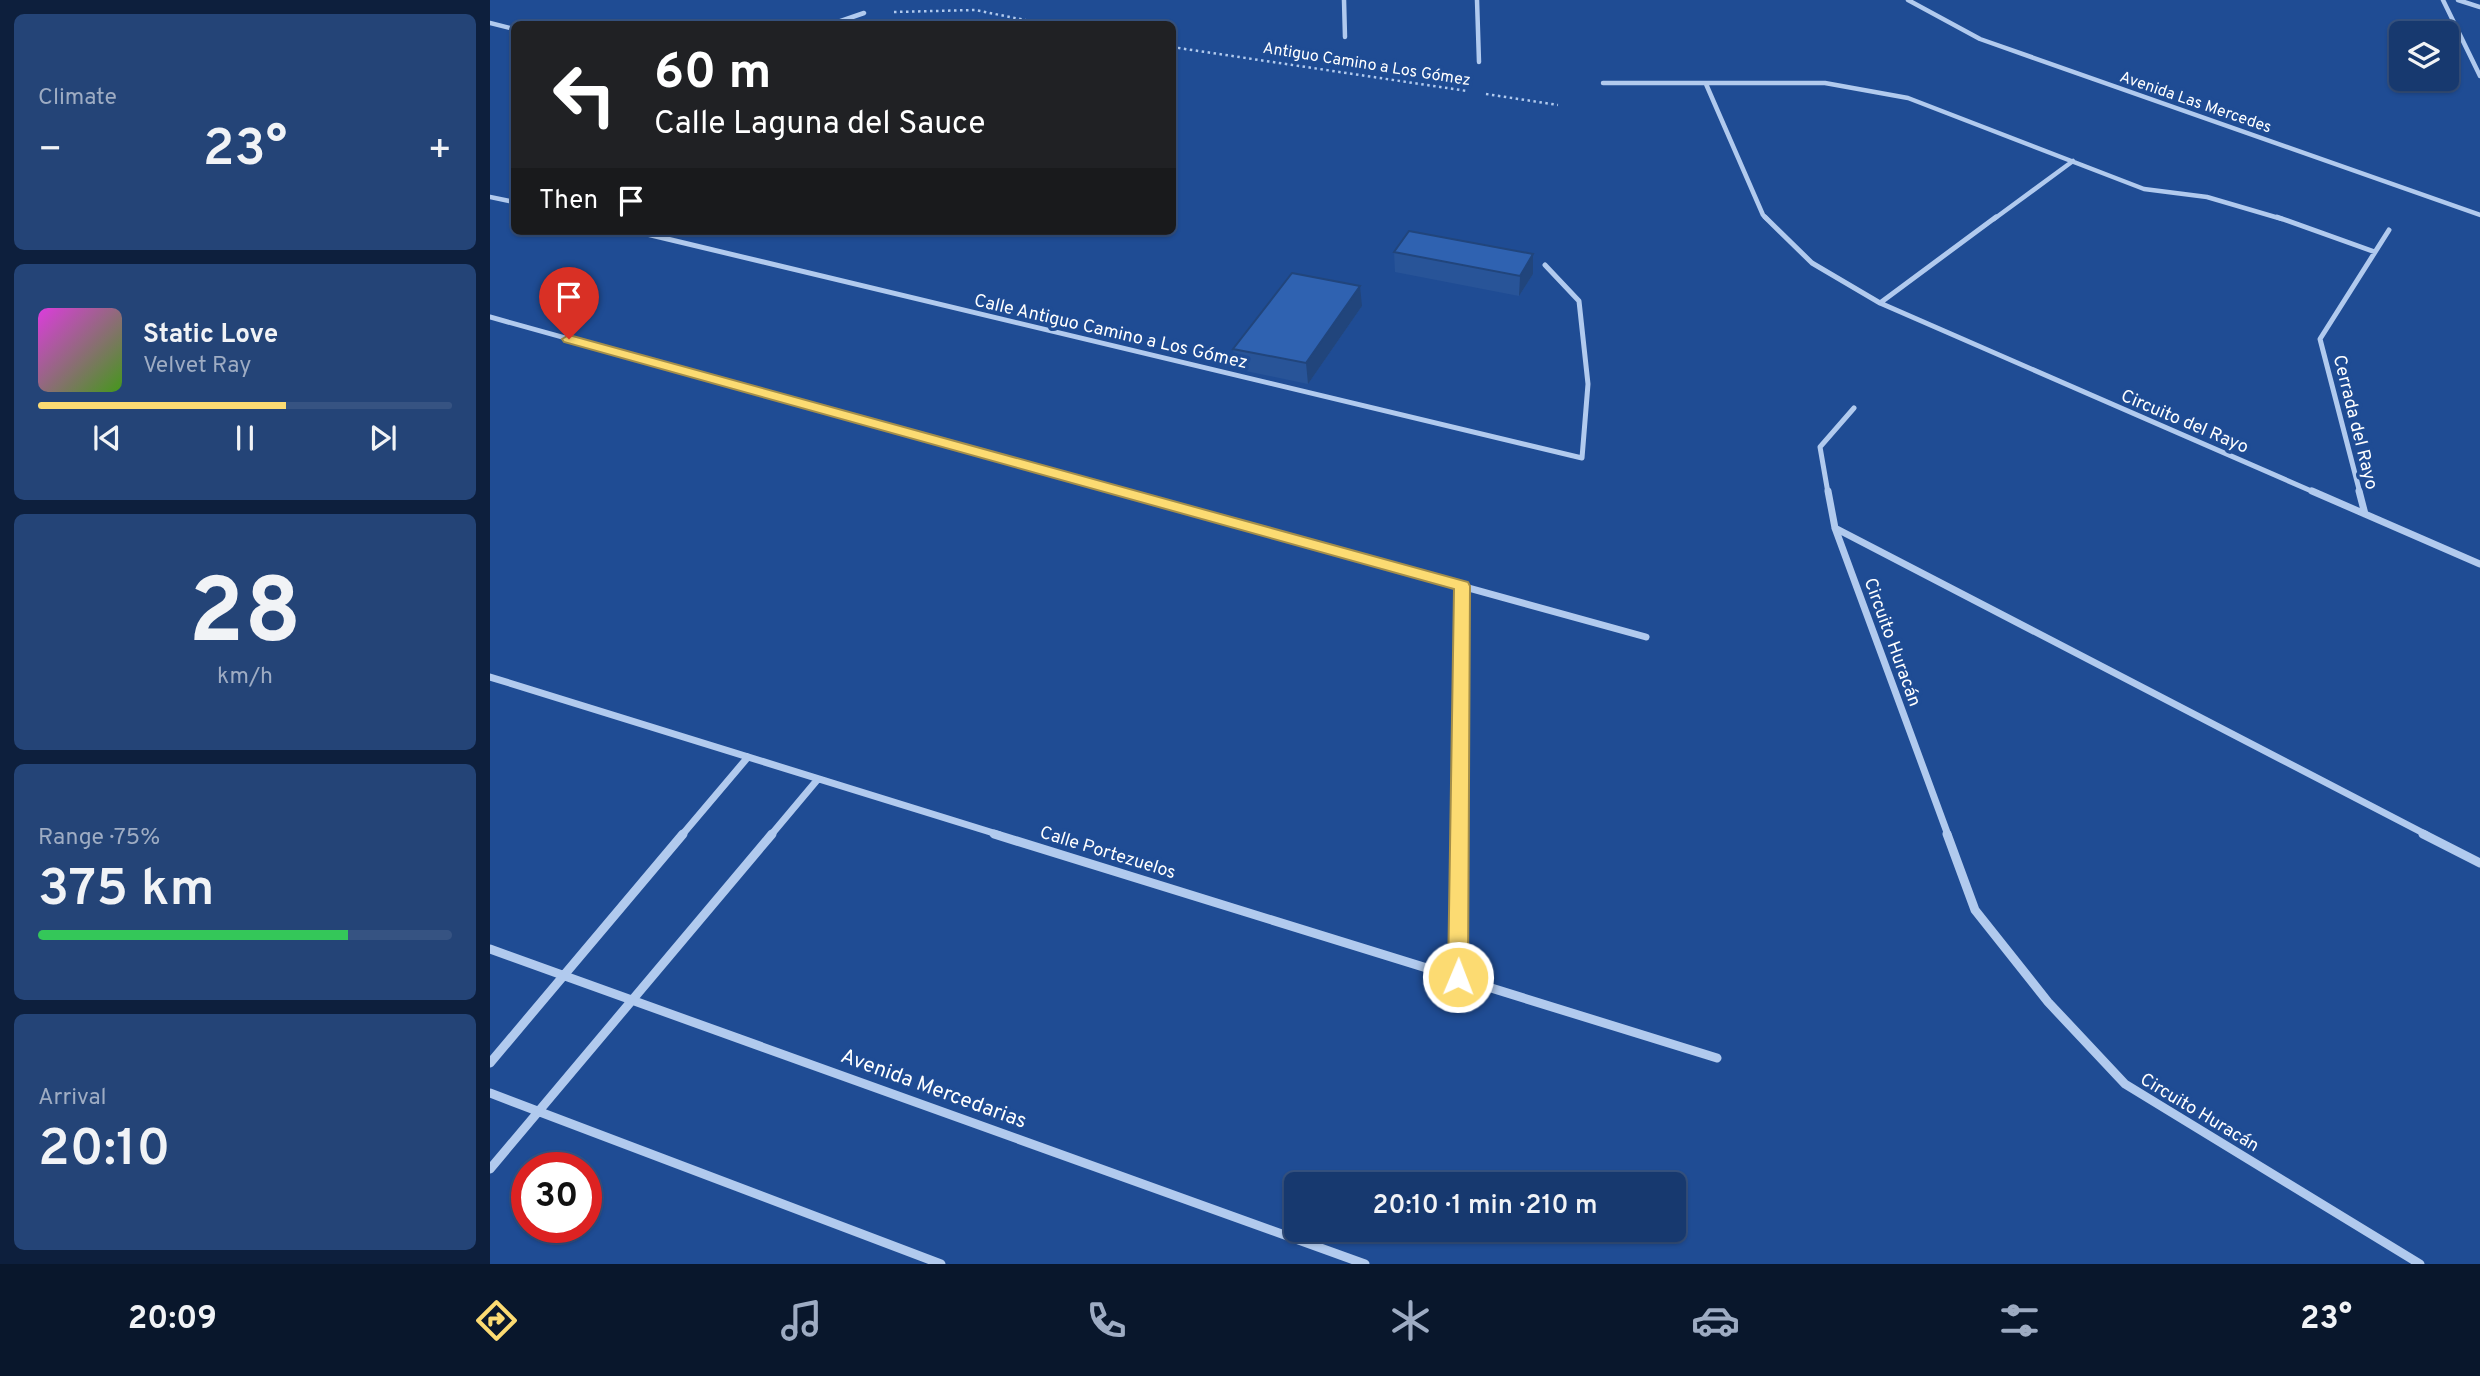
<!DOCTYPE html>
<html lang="en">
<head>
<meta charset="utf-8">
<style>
  :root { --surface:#17396f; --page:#244477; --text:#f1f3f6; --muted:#9eacc3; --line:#365382; --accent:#fcdb72 }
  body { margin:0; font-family:Overpass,sans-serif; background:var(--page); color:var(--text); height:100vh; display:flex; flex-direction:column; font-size:26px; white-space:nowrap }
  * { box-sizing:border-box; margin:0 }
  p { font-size:23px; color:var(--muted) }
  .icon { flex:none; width:38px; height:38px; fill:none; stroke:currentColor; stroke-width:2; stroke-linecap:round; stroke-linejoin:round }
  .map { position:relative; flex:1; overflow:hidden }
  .drawer { display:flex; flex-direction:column; gap:14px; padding:14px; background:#0d1f3d; width:490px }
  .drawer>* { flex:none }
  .banner { position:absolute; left:21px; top:21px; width:665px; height:214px; border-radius:10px; box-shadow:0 2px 5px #0004,0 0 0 2px var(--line); background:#202124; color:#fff; overflow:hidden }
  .tools { position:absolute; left:1899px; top:21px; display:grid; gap:14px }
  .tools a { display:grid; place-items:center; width:70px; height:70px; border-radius:10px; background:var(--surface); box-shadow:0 2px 5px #0004,0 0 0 2px var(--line); font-size:35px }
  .speed { position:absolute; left:21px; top:1152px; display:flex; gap:14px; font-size:35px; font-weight:700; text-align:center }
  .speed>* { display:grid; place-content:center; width:91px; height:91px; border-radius:50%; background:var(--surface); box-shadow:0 2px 5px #0004,0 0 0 2px var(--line); line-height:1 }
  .speed .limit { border:10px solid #d22; background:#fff; color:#111 }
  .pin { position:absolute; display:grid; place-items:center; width:60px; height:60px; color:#fff; margin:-72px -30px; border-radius:50% 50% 50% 0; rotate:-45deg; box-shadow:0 0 7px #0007 }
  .pin .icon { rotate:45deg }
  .me { position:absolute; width:77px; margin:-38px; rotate:1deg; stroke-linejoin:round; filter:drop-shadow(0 0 5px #0008) }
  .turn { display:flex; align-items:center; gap:24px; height:147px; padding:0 28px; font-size:32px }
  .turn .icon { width:91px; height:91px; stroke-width:2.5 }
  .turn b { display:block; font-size:49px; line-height:60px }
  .then { display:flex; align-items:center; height:66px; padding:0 28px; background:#0003; gap:14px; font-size:26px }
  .big { font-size:52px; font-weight:600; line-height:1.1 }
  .drawer .widget { flex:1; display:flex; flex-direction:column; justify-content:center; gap:10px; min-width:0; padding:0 24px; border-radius:10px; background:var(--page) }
  .drawer .dial { align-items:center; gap:0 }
  .dial b { font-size:91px; line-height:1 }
  .song { display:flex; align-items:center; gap:21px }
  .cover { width:84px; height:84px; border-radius:10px; background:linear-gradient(135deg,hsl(300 70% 55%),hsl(100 70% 35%)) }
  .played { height:7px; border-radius:4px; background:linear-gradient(90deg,var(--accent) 60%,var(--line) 60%) }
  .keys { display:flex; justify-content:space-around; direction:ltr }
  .heat { display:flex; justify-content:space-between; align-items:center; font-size:38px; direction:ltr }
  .charge { height:10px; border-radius:5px; background:linear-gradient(90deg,#34c759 75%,var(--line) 0) }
  .trip { position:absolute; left:794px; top:1172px; width:402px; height:70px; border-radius:10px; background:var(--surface); box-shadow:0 2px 5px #0004,0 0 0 2px var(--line); font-weight:600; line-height:70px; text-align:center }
  .menu { display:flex; height:112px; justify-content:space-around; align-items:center; background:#09172c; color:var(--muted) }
  .menu .icon { width:49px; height:49px }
  .menu .selected { color:var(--accent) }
  .menu b { font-size:32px; color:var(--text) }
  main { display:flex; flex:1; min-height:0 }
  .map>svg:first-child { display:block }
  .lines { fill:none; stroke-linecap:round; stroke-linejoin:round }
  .path { stroke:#b1caee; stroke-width:2.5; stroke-dasharray:2.5 3.5; stroke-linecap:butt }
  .minor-far3 { stroke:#b1caee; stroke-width:4.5 }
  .minor-far2 { stroke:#b1caee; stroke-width:5 }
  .minor-far1 { stroke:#b1caee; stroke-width:7 }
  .minor { stroke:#b1caee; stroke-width:9 }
  .wall { fill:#285498 }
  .shaded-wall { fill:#21457c }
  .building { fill:#2f62b1; stroke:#21457c; stroke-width:2 }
  .route { fill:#fcdb72; stroke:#a48e4a; stroke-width:2 }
  .labels { text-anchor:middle; stroke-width:7; stroke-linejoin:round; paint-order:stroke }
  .far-street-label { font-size:16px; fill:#fff; stroke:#1f4c94 }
  .street-label { font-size:18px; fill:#fff; stroke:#1f4c94 }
  .near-street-label { font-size:21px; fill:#fff; stroke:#1f4c94 }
</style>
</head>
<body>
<main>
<section class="drawer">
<div class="widget"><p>Climate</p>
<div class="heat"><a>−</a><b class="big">23°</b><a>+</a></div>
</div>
<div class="widget">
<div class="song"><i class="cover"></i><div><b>Static Love</b><p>Velvet Ray</p></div></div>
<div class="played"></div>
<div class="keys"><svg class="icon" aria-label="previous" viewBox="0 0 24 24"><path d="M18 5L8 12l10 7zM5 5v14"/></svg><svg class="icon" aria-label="pause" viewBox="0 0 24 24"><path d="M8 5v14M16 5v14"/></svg><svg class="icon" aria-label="next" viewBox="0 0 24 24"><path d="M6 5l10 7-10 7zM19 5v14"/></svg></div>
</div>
<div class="widget dial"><b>28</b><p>km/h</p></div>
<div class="widget"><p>Range · 75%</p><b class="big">375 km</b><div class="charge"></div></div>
<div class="widget"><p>Arrival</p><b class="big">20:10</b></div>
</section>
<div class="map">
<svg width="1990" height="1264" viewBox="0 0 1990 1264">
  <rect width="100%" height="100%" fill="#1f4c94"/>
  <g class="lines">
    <path class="path" d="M404,12L485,10L555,24
      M682,47L977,91
      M996,94L1068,105"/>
    <path class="minor-far3" d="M854,0L855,37
      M987,0L989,62
      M1418,0L1490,39L1990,215
      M1953,0L1990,76
      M1968,0L1990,7
      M0,23L24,29
      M342,24L374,13
      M1113,83H1335L1418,98L1654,189L1717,197L1792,219
      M1216,84L1273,215L1277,219
      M0,197L24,202
      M1504,219L1583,161"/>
    <path class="minor-far2" d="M1275,217L1322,263L1390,303L1826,493
      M1787,217L1885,252
      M144,231L1092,458L1098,384L1089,301L1055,265
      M1390,303L1506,217
      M0,317L634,493
      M1338,493L1330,447L1364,408
      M1870,493L1830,339L1899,230"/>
    <path class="minor-far1" d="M628,491L1156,637
      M1338,491L1345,528L1458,835
      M1822,491L1990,564
      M1869,491L1875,514
      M1345,528L1937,835
      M0,677L510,835
      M192,835L258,757
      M281,835L328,779
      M969,835L972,586"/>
    <path class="minor" d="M504,834L1227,1058
      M1457,834L1485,910L1558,1002L1635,1084L1930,1264
      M1933,834L1990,863
      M0,949L875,1264
      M968,977L969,834
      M0,1063L193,834
      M0,1093L451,1264
      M0,1169L282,834"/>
  </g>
  <path class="wall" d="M904,252L1043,254V274L1029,296L905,272Z
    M872,306L818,384L746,369L743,349Z"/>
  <path class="shaded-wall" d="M1043,254V274L1029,296L1030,276Z
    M870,286L872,306L818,384L816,363Z"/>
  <path class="building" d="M919,231L1043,254L1030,276L904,252Z
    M802,273L870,286L816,363L743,349Z"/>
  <path class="route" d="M79,335L978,582L980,586L978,977L975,984L968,986L961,984L958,977L964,589L74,342L72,339Z"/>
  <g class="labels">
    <g class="far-street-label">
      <text transform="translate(877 63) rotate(9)" y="6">Antiguo Camino a Los Gómez</text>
      <text transform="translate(1706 101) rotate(19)" y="6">Avenida Las Mercedes</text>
    </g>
    <g class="street-label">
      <text transform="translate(621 331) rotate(13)" y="6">Calle Antiguo Camino a Los Gómez</text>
      <text transform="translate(1695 421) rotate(23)" y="6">Circuito del Rayo</text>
      <text transform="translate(1866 422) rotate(76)" y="6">Cerrada del Rayo</text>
      <text transform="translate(1403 642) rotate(70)" y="6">Circuito Huracán</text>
      <text transform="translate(618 852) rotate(17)" y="6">Calle Portezuelos</text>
      <text transform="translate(1710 1112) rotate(31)" y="6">Circuito Huracán</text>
    </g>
    <g class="near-street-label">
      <text transform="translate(444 1088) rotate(20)" y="7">Avenida Mercedarias</text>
    </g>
  </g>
</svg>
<div class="tools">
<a><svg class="icon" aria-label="layers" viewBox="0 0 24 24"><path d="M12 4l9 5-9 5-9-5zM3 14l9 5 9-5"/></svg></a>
</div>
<div class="speed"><div class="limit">30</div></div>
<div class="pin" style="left:79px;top:339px;background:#d93025"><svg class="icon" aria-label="arrive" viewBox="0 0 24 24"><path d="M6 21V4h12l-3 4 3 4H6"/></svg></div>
<svg class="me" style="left:968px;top:977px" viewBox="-20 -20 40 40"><circle r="17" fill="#fcdb72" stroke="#fff" stroke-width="3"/><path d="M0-11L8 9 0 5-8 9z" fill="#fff"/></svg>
<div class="trip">20:10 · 1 min · 210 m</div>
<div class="banner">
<div class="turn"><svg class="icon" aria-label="left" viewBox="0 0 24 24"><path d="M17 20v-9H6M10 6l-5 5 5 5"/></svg><div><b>60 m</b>Calle Laguna del Sauce</div></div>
<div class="then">Then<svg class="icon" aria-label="arrive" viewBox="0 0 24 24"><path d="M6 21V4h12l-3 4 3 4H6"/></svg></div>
</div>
</div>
</main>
<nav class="menu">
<b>20:09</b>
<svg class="icon selected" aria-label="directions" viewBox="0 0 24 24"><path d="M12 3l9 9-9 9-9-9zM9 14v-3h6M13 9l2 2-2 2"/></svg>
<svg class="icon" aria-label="music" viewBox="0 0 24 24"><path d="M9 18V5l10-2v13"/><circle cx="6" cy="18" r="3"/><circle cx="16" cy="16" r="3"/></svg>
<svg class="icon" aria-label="phone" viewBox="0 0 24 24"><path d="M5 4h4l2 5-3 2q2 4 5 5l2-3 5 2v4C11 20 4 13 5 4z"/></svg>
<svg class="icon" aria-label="climate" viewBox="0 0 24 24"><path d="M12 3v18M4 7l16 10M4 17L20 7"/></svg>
<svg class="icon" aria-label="car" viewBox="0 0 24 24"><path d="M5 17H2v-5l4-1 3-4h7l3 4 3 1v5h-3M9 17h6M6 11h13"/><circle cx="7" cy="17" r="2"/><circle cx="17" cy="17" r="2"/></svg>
<svg class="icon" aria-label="filters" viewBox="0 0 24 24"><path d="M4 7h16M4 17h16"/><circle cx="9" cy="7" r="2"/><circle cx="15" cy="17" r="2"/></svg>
<b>23°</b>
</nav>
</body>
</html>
